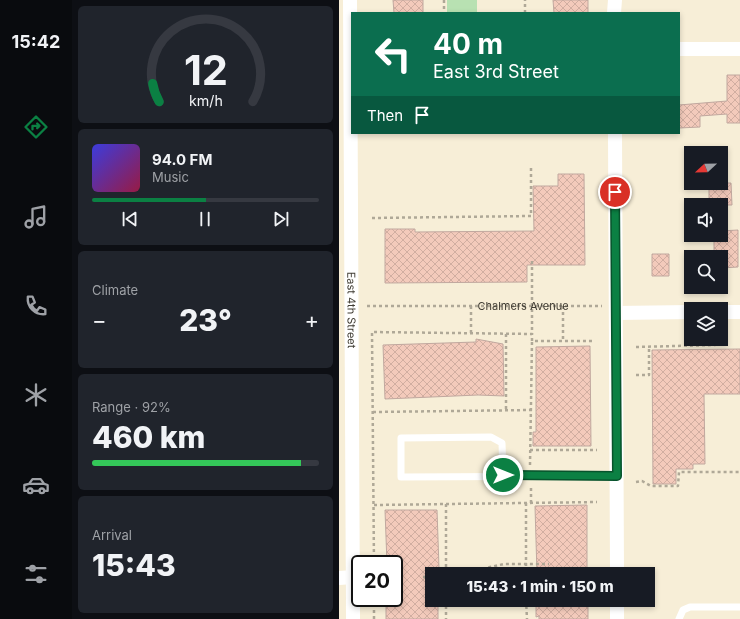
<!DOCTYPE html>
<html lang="en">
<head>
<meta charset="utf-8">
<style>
  :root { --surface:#171b24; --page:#20242c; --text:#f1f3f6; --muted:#9ea1a6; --line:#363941; --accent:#0b8043 }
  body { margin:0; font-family:Inter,sans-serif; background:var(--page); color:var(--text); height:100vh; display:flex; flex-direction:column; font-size:15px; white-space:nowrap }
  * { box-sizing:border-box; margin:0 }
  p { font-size:13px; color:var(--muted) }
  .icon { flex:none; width:22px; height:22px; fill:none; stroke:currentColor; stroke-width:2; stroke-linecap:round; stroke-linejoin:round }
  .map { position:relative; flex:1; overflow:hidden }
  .details { display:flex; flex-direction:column; gap:6px; padding:6px; background:#0d0f14; width:267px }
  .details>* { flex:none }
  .banner { position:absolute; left:12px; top:12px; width:329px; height:122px; border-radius:0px; box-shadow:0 2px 6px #0003; background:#0b6e4f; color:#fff; overflow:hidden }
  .needle { width:26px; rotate:248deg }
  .tools { position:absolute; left:345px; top:146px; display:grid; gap:8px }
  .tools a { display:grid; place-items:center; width:44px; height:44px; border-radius:0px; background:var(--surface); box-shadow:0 2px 6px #0003; font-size:20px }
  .speed { position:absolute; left:12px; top:555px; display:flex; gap:8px; font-size:20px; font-weight:700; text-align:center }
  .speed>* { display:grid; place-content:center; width:52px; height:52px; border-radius:50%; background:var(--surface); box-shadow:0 2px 6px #0003; line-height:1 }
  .speed .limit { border:2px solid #111; border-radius:6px; background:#fff; color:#111 }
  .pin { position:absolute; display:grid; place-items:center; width:34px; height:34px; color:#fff; margin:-17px; border:2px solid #fff; border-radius:50%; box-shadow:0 1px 4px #0007 }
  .me { position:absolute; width:44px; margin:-22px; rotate:90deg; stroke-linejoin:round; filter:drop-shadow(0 0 3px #0008) }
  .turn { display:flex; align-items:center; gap:14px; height:84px; padding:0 16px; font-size:18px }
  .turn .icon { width:52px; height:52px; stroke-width:2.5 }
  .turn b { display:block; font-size:28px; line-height:34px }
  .then { display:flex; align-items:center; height:38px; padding:0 16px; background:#0003; gap:8px; font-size:15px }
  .big { font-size:30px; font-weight:800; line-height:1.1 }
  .details .tile { flex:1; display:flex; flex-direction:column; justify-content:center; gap:6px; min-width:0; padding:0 14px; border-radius:6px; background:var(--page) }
  .details .dial { align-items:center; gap:0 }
  .dial svg { height:104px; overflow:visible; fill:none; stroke:var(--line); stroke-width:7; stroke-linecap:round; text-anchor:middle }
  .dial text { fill:var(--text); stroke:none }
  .song { display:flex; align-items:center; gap:12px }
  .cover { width:48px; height:48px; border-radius:6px; background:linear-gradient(135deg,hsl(240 70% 55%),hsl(340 70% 35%)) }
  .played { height:4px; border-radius:2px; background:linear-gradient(90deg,var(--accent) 50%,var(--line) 50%) }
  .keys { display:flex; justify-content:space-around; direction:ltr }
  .heat { display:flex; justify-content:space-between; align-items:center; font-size:22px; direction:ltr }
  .charge { height:6px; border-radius:3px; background:linear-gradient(90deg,#34c759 92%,var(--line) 0) }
  .trip { position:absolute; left:86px; top:567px; width:230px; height:40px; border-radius:0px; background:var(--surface); box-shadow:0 2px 6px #0003; font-weight:800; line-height:40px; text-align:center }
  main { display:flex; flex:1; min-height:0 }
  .tabs { display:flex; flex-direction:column; width:72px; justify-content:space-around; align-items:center; background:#090b0e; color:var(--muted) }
  .tabs .icon { width:28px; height:28px }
  .tabs .on { color:var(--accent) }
  .tabs b { font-size:18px; color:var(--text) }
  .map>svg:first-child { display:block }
  .pitch { fill:#b8e1b2 }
  .building { fill:url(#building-cross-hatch); stroke:#c1a89f }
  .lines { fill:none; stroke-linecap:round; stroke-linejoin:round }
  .path { stroke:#afa897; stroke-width:2.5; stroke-dasharray:3 3; stroke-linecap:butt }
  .service { stroke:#fff; stroke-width:7 }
  .minor { stroke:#fff; stroke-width:14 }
  .route-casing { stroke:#07532c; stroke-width:10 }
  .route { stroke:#0b8043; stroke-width:7 }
  .labels { text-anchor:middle; stroke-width:3; stroke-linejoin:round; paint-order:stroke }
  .street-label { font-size:11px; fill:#403c33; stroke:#f7eed7 }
</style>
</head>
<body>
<main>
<nav class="tabs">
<b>15:42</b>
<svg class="icon on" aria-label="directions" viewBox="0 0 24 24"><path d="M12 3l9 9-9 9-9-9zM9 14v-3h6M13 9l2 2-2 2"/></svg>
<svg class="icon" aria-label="music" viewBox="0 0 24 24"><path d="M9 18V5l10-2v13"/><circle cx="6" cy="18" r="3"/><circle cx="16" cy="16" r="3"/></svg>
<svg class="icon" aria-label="phone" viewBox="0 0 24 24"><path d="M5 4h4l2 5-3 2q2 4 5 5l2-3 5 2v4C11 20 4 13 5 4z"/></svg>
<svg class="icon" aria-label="climate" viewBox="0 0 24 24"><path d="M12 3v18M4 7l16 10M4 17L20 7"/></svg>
<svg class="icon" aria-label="car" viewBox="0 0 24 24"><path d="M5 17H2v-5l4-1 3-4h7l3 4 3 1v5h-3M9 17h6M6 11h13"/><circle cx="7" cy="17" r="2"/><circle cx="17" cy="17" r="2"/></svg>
<svg class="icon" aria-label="filters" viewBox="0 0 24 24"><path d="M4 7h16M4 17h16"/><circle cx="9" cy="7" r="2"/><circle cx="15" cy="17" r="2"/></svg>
</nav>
<section class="details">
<div class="tile dial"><svg viewBox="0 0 100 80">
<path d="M14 69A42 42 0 1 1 86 69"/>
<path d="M14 69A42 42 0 0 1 9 55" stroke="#0b8043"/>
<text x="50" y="56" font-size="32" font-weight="700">12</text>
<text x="50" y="72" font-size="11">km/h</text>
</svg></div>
<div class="tile">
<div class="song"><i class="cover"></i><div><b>94.0 FM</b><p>Music</p></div></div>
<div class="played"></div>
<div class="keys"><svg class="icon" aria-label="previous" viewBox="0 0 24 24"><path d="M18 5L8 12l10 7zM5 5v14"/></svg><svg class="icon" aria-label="pause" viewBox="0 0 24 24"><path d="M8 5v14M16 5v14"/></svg><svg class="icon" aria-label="next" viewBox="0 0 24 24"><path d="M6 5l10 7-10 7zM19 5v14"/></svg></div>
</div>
<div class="tile"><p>Climate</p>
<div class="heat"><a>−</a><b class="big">23°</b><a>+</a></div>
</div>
<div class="tile"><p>Range · 92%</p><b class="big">460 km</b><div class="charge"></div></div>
<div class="tile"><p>Arrival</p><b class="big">15:43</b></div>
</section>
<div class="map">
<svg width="401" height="619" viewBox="0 0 401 619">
  <defs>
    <pattern id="building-cross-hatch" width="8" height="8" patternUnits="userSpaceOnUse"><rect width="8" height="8" fill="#f3cabb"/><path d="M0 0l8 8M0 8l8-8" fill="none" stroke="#d1aea1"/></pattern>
  </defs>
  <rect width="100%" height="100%" fill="#f7eed7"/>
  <path class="pitch" d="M108,0H138V13H108Z"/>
  <path class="building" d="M54,0H84V13H55Z
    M214,0H249V13H215Z
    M388,75H401V123H388V114L361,116V127L340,128V105L388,101Z
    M219,174H245L246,265H188V282L46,283V229H76V232L195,231L194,186H219Z
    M370,183H392L393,205H370Z
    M399,230V267L382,268V257H375V235H382V231Z
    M313,254H330V276H313Z
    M137,339L164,344L165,396L139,395L46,399L44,345L137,342Z
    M251,346L252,446H194V432H197V347Z
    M401,349V394H365L366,464H354V469H337V484H314L313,350Z
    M248,505V574H198L196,506Z
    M46,510H98L100,568H93V600H99V619H47V598H55V564H48Z
    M197,600H249V619H200V616L197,617Z"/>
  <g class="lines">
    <g class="path">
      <path d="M105,0V13"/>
      <path d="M186,13V0"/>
      <path d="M33,218L192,216V166"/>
      <path d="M193,261V334"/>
      <path id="s1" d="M28,306H263"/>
      <path d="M132,306V333"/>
      <path d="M224,306V341"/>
      <path d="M167,334V411"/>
      <path d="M297,347L376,345V339"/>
      <path d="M297,375H310V346"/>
      <path d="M34,412L193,410"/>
      <path d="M191,450H258"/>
      <path d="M191,465L193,341"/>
      <path d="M297,482L303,481L312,486H339L340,472H401"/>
      <path d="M192,488V503"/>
      <path d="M187,503V574"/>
      <path d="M107,504V574"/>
      <path d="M35,505L258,502"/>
      <path d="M35,564L33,332L193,334V341H254"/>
      <path d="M120,574L165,564H210"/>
      <path d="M84,577H93"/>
      <path d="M35,598V619"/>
      <path d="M107,600V619"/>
      <path d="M187,600L188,619"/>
    </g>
    <path class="service" d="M164,475L163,443L152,437L62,438V477L278,476
      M340,619L344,610L351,607H401"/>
    <g class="minor">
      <path id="s2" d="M11,0L14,619"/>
      <path d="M275,13L276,0"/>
      <path d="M340,49H401"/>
      <path d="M276,133L278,574"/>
      <path d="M382,312H401"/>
      <path d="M277,313L352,312"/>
      <path d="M0,578L14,577"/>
      <path d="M278,600V619"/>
    </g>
  </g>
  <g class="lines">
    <defs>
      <path id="route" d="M164,475L278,476L276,192"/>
    </defs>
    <use href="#route" class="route-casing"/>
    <use href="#route" class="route"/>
  </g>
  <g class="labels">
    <g class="street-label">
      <text dy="4" stroke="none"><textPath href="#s1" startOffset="156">Chalmers Avenue</textPath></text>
      <text dy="4" stroke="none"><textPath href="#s2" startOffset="310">East 4th Street</textPath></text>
    </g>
  </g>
</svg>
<div class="tools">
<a><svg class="needle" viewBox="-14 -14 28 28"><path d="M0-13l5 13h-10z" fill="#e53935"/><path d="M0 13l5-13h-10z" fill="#9ea1a6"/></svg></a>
<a><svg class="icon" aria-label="sound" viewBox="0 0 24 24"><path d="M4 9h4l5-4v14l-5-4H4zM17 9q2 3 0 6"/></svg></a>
<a><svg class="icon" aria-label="search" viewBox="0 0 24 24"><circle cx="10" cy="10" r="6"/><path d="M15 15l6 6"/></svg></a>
<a><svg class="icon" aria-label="layers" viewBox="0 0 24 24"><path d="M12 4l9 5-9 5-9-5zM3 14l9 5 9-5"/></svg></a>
</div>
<div class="speed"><div class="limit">20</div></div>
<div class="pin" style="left:276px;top:192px;background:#d93025"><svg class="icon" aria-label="arrive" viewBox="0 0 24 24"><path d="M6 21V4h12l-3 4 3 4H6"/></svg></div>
<svg class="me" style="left:164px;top:475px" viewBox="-20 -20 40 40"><circle r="17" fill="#0b8043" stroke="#fff" stroke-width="3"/><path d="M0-11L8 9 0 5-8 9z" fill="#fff"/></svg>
<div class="trip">15:43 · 1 min · 150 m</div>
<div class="banner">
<div class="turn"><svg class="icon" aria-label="left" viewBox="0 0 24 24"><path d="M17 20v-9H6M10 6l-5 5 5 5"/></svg><div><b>40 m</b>East 3rd Street</div></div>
<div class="then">Then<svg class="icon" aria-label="arrive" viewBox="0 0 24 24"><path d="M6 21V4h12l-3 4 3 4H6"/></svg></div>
</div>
</div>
</main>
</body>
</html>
